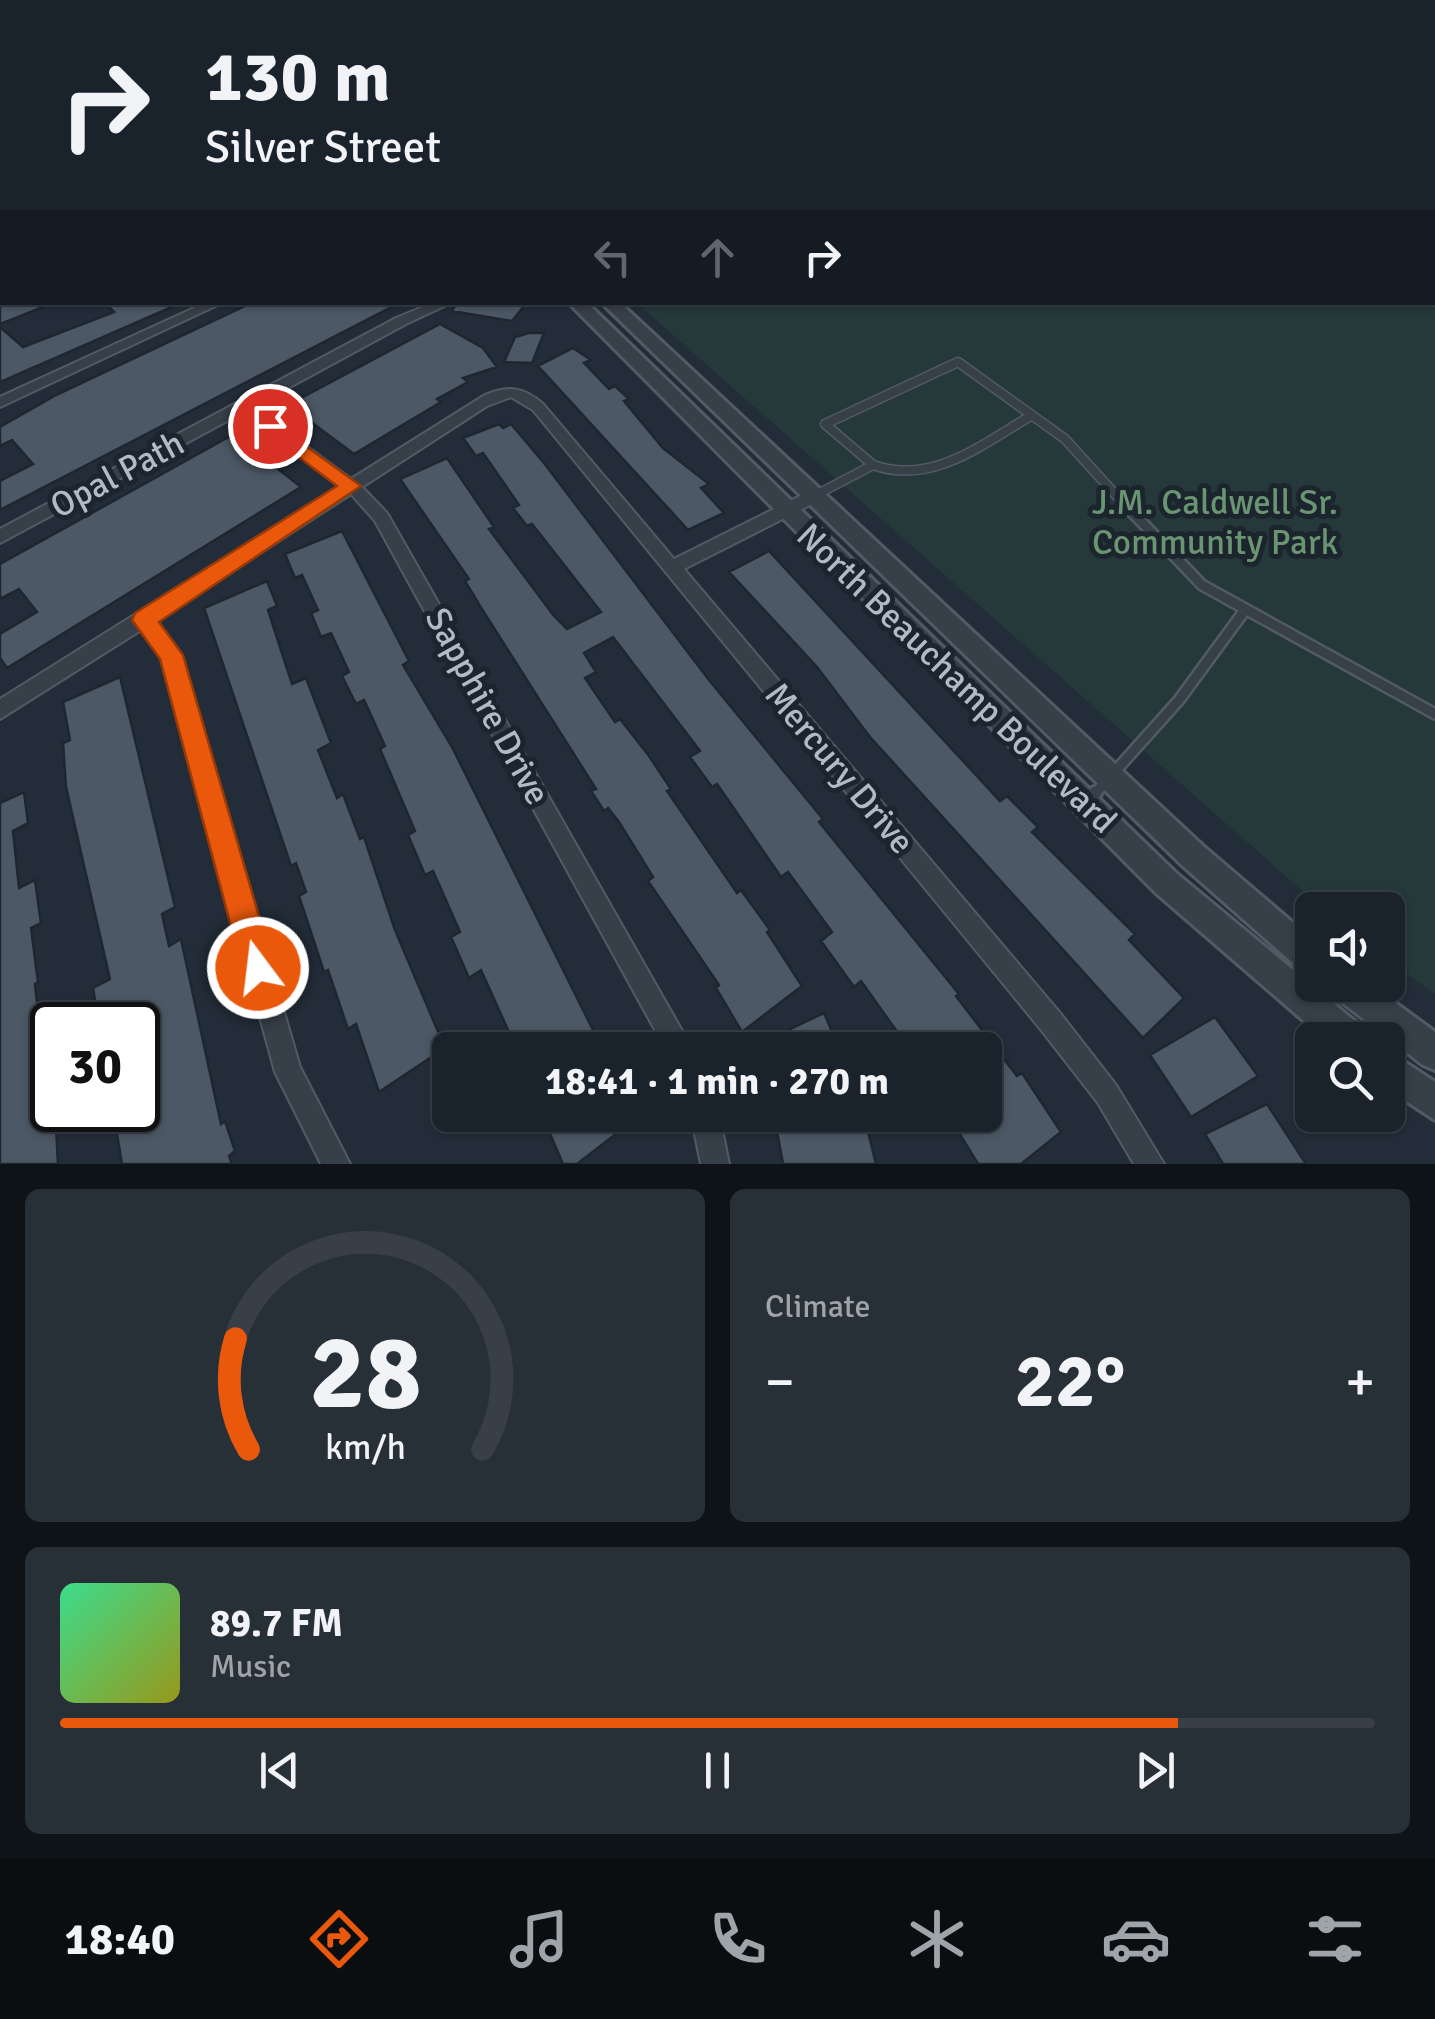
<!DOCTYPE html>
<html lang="en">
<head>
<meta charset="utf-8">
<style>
  :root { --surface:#1a222b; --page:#272f37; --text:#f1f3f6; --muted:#9fa4a9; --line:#383f47; --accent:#ea580c }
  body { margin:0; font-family:Signika,sans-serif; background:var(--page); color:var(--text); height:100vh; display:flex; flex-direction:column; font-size:38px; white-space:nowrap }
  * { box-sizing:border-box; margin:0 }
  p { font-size:32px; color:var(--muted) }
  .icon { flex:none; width:55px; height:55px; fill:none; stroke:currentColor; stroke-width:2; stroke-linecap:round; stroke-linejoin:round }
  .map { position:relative; height:1164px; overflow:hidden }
  .panel { display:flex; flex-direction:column; gap:25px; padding:25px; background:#0e1318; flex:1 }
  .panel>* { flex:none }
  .banner { position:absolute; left:0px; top:0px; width:1435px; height:305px; box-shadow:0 2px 8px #0004,0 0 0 2px var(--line); background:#1a222b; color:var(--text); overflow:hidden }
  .controls { position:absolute; left:1295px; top:892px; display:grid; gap:20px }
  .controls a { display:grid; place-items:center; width:110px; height:110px; border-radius:15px; background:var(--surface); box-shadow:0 2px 8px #0004,0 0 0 2px var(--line); font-size:50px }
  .speed { position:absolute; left:30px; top:1002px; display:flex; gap:20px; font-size:50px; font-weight:700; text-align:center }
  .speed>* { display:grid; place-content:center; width:130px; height:130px; border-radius:50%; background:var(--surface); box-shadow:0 2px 8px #0004,0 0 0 2px var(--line); line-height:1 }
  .speed .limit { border:5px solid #111; border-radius:15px; background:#fff; color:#111 }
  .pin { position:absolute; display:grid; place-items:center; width:85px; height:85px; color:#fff; margin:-42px; border:5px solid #fff; border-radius:50%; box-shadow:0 2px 10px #0007 }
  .me { position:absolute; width:110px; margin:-55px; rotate:345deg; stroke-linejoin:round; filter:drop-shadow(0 0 8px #0008) }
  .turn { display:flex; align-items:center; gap:35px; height:210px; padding:0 40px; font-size:45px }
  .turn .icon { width:130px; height:130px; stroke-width:2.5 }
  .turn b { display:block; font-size:70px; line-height:85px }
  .lanes { display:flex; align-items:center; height:95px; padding:0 40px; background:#0003; justify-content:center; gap:50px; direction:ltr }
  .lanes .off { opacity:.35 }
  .big { font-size:75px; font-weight:800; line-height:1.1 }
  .panel .tile { flex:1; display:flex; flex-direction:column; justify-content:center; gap:15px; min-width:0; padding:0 35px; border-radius:15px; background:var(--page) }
  .panel .dial { align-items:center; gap:0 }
  .dial svg { height:260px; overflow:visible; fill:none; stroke:var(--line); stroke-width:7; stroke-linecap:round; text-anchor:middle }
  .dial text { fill:var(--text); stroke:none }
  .song { display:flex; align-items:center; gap:30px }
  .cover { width:120px; height:120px; border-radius:15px; background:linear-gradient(135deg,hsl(150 70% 55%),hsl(60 70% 35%)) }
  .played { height:10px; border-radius:5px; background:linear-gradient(90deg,var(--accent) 85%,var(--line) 85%) }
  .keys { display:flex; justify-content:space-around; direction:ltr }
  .heat { display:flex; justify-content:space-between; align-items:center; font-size:55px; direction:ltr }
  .panel .tiles { flex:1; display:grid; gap:25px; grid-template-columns:1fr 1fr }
  .tile:last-child { grid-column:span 2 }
  .trip { position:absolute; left:432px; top:1032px; width:570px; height:100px; border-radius:15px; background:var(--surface); box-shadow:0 2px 8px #0004,0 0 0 2px var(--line); font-weight:800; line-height:100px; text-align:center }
  .dock { display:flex; height:160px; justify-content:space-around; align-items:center; background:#0a0e11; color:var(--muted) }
  .dock .icon { width:70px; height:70px }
  .dock .on { color:var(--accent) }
  .dock b { font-size:45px; color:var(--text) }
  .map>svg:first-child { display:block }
  .green { fill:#25393a }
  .building { fill:#4c5865; stroke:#1e2630; stroke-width:2.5 }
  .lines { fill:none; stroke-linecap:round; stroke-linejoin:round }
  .service-far2-casing { stroke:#525a64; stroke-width:11 }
  .service-far1-casing { stroke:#525a64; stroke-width:14 }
  .service-casing { stroke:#525a64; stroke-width:18 }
  .minor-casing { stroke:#525a64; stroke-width:4 }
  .tertiary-casing { stroke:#525a64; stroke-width:6 }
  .secondary-casing { stroke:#404852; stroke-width:30 }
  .service-far2 { stroke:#373f49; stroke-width:8 }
  .service-far1 { stroke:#373f49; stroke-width:9 }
  .service { stroke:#373f49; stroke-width:12 }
  .minor { fill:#373f49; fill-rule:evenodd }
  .tertiary { fill:#373f49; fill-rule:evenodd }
  .secondary { stroke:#454f5c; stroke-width:25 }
  .route { fill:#ea580c; stroke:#983908; stroke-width:2.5 }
  .labels { text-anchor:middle; stroke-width:10; stroke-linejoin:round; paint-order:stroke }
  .street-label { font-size:35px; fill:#b2bac5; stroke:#1c242e }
  .park-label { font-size:35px; fill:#6a9572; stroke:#1c242e }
</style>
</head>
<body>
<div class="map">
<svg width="1435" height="1164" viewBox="0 0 1435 1164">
  <rect width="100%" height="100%" fill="#232d39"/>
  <path class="green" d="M1432,136H1435V994L1388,960V910H1324L637,303L1432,302Z"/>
  <path class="building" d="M10,302H52L53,303L0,324V306Z
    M104,302L181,303L0,382V327L23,347L114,312Z
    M253,302H401L0,510V481L33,464L12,440L0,446V427L56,395Z
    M457,302H499L524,306L512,321L452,311Z
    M440,324L483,348L497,367L463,378L468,382L437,399L441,402L354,454L288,405Z
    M529,333H544L532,363L504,362L515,337Z
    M573,348L591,360L584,363L609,389L615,386L629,399L624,401L663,448L709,484L701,488L724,513L688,530L538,366Z
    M499,424L503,428L511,424L544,463L709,680L823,819L819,822L959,994L956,996L1017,1076L1022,1073L1061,1132L1021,1164H978L953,1123L964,1115H985V1050H910L861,981L854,987L821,941L832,932L788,872L781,877L717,784L712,787L690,757L700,751L613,637L584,653L596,672L585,678L615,722L620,719L649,756L671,789L667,791L737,893L741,890L770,930L767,932L802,986L742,1032L716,988L719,985L648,881L653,877L619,822L608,808L604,811L591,791L596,789L480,606L465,581L469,579L400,479L447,458L494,527L489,529L554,616L567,629L601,612L532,524L527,526L513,508L519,505L483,453L476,456L463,438Z
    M234,434L301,487L7,668L0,658V634L37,612L19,589L0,599V564Z
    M342,531L409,661L403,665L452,747L603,1050H517L481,970L469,978L451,937L460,932L433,871L425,875L408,835L415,831L380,749L385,746L364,700L356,704L342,676L349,672L331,633L321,637L311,613L318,610L302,575L295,578L285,554Z
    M769,551L1000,801L1007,796L1038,827L1032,832L1135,934L1129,940L1184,998L1143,1038L870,737L817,667L729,572Z
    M267,581L277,606L268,610L292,684L306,678L331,743L318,750L337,798L343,794L360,839L364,837L395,930L445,1048L379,1092L356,1024L348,1029L328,970L324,972L299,896L306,892L296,863L291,866L204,608Z
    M120,677L175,907L162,914L169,946L181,939L221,1124L225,1121L235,1151L229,1156L232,1164H122L113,1110H138V1010L112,1025H99L93,988L110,979L66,787L63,743L70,740L63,702Z
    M24,792L28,823L13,831L19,888L35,880L41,923L31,928L38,982L35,984L43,1058L52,1053L58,1164H0V803Z
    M824,1013L840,1050H746Z
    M1215,1017L1258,1076L1191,1117L1150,1055Z
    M1267,1104L1306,1164H1223L1205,1134Z
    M542,1115H614L621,1130L577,1164H563Z
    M823,1115H864L876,1164H783L776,1126Z"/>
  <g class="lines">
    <defs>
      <path id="service-far2" d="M873,465C932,486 983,444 1032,415
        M814,496L873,465L825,424L958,362L1065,439L1134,515"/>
      <path id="service-far1" d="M1132,512L1202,585L1435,714
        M1093,796L1179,700L1245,610"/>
      <path id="service" d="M1087,802L1095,793"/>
      <path id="minor" d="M0,169H2V175H0Z
        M2,286V294L0,295V287Z
        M207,302H224L0,407V397Z
        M435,302H453L406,324L253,407L351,479L485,395C508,385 524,387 543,404L674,559L808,492H820L822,496L820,500L684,569L1060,1013L1116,1085L1164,1164H1134L1098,1103L1042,1031L533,410L511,397L487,406L362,487L387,513L693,1050H666L375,521L351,494L155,621L180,655L300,1067L350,1164H321L275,1072L162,658L141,630L0,719V699L340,486L242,413L0,543V529L396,318Z
        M691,1115H719L729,1164H701Z"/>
      <path id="tertiary" d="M568,302H586L1176,873L1363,1028L1368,1040H1326L1156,893Z
        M601,302H619L1203,846L1312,939V974L1301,970L1183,866Z
        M1329,985H1371L1435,1032V1070L1423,1065L1334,996Z
        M1388,1051L1435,1082V1120L1388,1089Z"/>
      <path id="secondary" d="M0,143L2,142"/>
    </defs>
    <use href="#service-far2" class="service-far2-casing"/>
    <use href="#service-far1" class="service-far1-casing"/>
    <use href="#service" class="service-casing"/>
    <use href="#minor" class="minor-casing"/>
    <use href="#tertiary" class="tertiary-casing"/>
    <use href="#secondary" class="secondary-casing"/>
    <use href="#service-far2" class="service-far2"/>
    <use href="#service-far1" class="service-far1"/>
    <use href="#service" class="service"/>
    <use href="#minor" class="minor"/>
    <use href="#tertiary" class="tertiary"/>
    <use href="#secondary" class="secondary"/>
  </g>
  <linearGradient id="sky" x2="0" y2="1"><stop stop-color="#13191f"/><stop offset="0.45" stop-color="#3f4c5f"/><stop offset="1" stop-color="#3f4c5f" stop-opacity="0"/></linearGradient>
  <rect width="1435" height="299" fill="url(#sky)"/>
  <path class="route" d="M270,420L361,486L159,622L183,655L274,968L269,980L258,984L247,980L242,968L160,659L132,620L135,613L337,486L264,431V422Z"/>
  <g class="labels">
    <g class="street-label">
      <text transform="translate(117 474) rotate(-28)" y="12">Opal Path</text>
      <text transform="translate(957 678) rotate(44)" y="12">North Beauchamp Boulevard</text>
      <text transform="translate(488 706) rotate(61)" y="12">Sapphire Drive</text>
      <text transform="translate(840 768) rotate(50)" y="12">Mercury Drive</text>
    </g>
    <g class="park-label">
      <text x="1215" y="514">J.M. Caldwell Sr.<tspan x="1215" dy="40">Community Park</tspan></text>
    </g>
  </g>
</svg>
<div class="controls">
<a><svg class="icon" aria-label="sound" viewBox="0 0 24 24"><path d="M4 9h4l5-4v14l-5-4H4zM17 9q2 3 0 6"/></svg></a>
<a><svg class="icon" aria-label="search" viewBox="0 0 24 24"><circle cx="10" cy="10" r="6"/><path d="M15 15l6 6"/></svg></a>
</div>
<div class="speed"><div class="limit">30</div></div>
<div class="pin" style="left:270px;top:426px;background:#d93025"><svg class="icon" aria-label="arrive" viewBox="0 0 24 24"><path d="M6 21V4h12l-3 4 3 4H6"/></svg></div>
<svg class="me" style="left:258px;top:968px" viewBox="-20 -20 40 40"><circle r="17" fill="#ea580c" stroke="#fff" stroke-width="3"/><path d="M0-11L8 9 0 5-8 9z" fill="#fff"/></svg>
<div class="trip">18:41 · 1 min · 270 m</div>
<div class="banner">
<div class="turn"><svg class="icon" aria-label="right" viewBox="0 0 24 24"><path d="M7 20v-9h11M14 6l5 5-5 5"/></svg><div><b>130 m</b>Silver Street</div></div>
<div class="lanes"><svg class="icon off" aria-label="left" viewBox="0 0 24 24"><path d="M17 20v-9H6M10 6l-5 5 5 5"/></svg><svg class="icon off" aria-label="ahead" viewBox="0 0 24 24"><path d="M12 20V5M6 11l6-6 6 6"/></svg><svg class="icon" aria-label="right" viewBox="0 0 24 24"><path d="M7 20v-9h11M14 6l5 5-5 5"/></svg></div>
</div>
</div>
<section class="panel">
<div class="tiles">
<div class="tile dial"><svg viewBox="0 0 100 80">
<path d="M14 69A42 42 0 1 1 86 69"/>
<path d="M14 69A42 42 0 0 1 10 35" stroke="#ea580c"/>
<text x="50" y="56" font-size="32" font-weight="700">28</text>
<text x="50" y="72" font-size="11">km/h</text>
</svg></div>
<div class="tile"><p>Climate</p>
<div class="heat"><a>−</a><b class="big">22°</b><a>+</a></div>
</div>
<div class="tile">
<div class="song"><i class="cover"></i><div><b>89.7 FM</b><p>Music</p></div></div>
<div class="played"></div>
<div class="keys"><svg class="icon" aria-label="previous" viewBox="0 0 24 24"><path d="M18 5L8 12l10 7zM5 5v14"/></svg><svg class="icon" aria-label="pause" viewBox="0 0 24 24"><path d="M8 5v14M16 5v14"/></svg><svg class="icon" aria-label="next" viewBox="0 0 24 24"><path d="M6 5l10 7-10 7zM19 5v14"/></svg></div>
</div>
</div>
</section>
<nav class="dock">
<b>18:40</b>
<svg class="icon on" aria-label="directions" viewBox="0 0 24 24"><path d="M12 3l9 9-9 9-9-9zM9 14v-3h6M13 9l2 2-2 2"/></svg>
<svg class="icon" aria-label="music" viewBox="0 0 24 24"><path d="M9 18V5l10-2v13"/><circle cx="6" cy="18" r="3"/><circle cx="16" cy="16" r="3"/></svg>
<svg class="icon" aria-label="phone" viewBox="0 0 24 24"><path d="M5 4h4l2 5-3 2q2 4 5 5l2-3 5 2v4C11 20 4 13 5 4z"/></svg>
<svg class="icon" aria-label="climate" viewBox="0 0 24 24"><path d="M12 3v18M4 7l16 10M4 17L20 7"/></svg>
<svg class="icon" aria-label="car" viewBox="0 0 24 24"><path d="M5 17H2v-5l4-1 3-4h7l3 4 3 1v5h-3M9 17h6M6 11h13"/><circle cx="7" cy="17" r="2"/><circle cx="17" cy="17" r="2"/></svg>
<svg class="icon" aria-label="filters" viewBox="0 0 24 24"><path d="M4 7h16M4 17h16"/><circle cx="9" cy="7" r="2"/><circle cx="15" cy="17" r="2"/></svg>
</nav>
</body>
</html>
